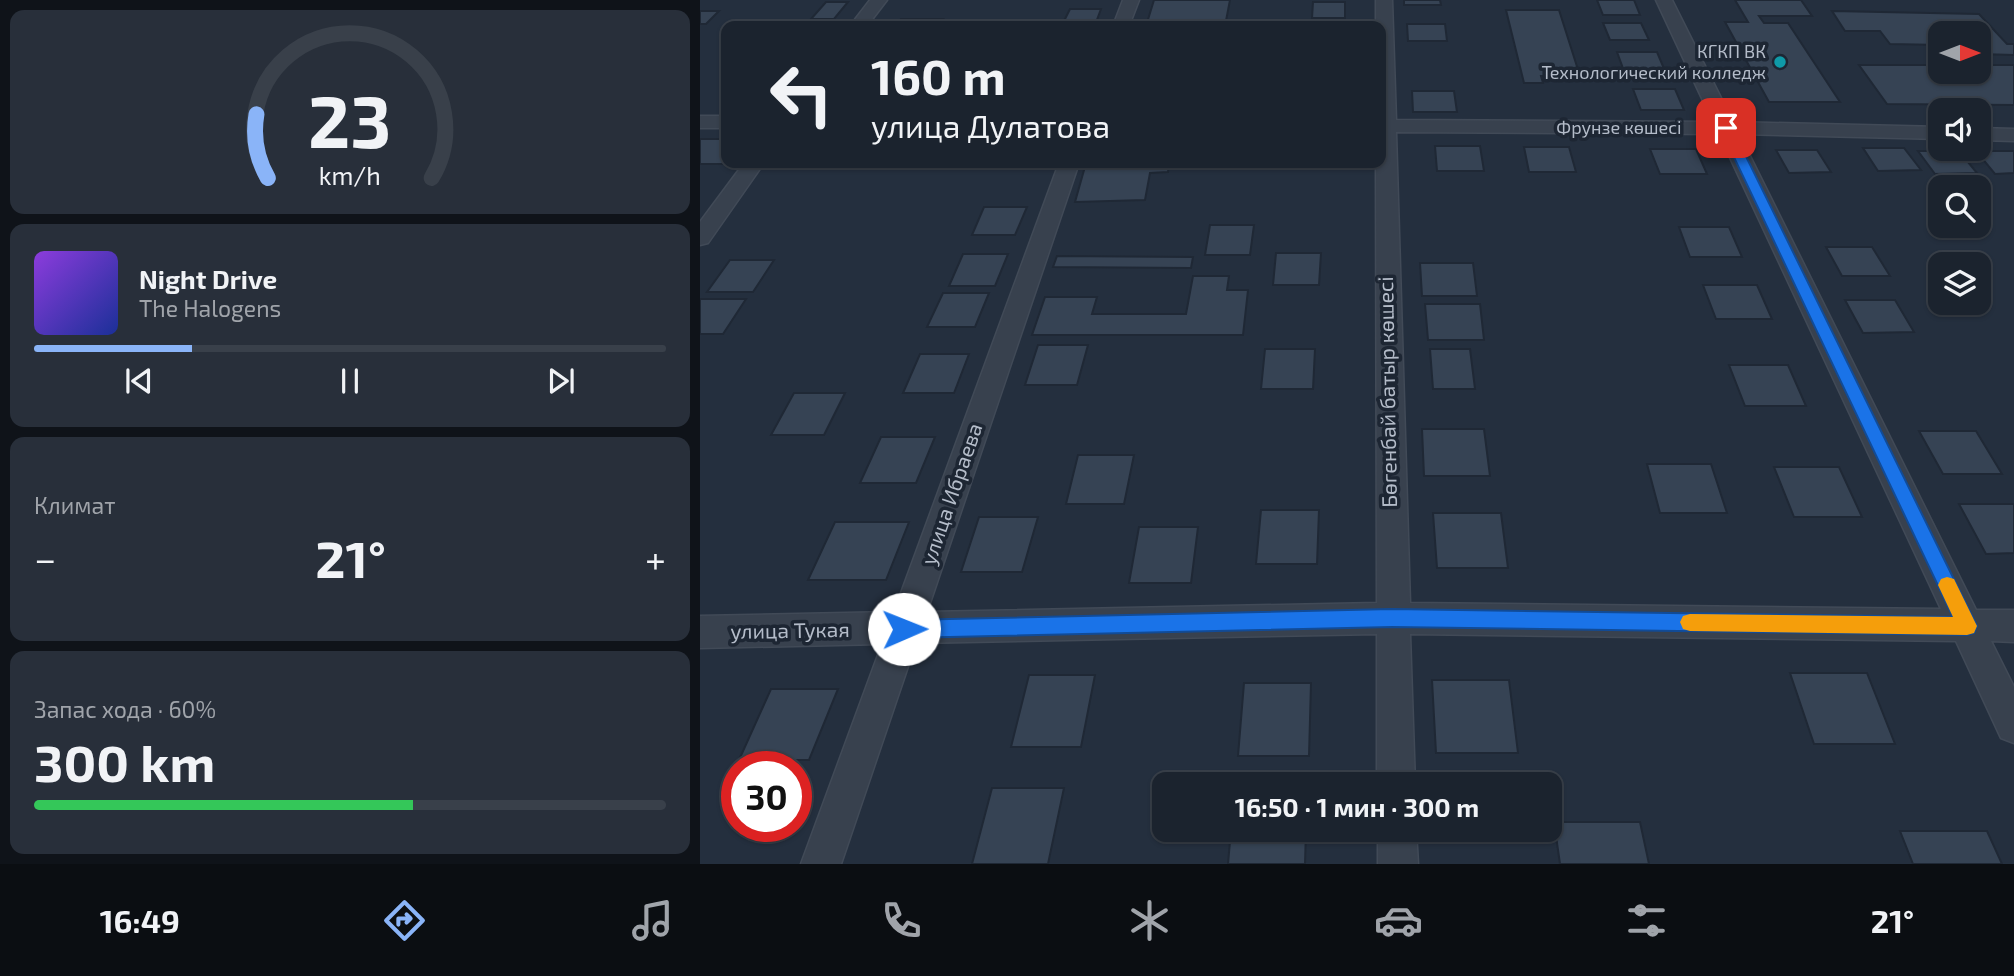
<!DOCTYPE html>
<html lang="ru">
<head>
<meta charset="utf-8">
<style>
  :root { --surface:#1b232e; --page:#282f3a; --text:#f1f3f6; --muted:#a0a4aa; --line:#39404a; --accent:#8ab4f8 }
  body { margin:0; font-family:"Exo 2",sans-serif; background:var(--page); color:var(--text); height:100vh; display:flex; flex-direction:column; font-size:26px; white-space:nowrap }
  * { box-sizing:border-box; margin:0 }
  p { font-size:23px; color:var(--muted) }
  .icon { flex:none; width:38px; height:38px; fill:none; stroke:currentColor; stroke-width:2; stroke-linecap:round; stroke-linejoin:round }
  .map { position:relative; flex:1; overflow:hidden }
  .panel { display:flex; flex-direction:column; gap:10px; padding:10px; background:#0f1319; width:700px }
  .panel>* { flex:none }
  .guide { position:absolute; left:21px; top:21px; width:665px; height:147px; border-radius:14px; box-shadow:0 2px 5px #0004,0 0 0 2px var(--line); background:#1b232e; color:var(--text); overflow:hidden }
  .needle { width:46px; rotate:90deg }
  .tools { position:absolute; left:1228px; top:21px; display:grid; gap:14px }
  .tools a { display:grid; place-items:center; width:63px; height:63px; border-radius:14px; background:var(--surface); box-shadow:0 2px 5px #0004,0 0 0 2px var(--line); font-size:35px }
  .speed { position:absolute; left:21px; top:751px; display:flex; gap:14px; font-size:35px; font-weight:700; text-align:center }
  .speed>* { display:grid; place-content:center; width:91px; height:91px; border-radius:50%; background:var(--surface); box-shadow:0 2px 5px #0004,0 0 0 2px var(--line); line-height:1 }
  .speed .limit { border:10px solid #d22; background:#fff; color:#111 }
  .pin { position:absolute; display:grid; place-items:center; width:60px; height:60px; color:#fff; margin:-30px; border-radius:14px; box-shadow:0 4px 10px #0006 }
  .me { position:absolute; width:77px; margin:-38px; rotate:89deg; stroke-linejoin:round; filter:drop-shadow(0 0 5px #0008) }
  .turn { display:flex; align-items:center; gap:24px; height:147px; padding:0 35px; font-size:32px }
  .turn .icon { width:91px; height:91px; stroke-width:2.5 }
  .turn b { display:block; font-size:49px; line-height:60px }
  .big { font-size:52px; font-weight:700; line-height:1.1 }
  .panel .card { flex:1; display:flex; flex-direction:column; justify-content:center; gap:10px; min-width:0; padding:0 24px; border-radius:14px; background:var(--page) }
  .panel .dial { align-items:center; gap:0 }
  .dial svg { height:182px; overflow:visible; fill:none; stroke:var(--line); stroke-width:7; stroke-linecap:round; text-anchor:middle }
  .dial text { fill:var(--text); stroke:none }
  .song { display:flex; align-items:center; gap:21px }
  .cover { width:84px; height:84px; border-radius:10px; background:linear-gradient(135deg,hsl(270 70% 55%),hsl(230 70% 35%)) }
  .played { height:7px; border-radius:4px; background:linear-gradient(90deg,var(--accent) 25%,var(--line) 25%) }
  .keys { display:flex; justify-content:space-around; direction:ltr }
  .heat { display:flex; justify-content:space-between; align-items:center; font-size:38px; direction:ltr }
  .charge { height:10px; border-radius:5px; background:linear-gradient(90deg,#34c759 60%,var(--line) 0) }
  .trip { position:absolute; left:452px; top:772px; width:410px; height:70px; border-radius:14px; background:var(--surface); box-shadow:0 2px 5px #0004,0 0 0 2px var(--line); font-weight:700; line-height:70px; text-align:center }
  .dock { display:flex; height:112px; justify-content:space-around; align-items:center; background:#0b0e12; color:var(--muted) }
  .dock .icon { width:49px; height:49px }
  .dock .selected { color:var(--accent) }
  .dock b { font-size:32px; color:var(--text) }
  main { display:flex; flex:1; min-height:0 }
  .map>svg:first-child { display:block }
  .building { fill:#364354; stroke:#1f2835; stroke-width:2 }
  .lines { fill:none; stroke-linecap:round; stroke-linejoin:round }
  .minor-casing { stroke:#414a57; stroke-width:3 }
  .minor { fill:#38414e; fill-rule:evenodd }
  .route { fill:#1a73e8; stroke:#114b97; stroke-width:2 }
  .slow { fill:#f59e0b }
  .culture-dot { fill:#0f9aa8; stroke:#1d2633; stroke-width:2.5 }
  .labels { text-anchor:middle; stroke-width:7; stroke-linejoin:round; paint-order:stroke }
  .far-poi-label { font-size:18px; fill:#b4bcc9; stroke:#1d2633; text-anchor:end }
  .far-street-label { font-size:18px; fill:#b4bcc9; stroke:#1d2633 }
  .street-label { font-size:21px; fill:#b4bcc9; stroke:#1d2633 }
</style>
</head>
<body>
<main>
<section class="panel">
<div class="card dial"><svg viewBox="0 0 100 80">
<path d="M14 69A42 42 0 1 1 86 69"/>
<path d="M14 69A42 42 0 0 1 9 41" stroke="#8ab4f8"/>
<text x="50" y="56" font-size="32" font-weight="700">23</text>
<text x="50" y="72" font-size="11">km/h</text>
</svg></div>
<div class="card">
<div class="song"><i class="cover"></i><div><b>Night Drive</b><p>The Halogens</p></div></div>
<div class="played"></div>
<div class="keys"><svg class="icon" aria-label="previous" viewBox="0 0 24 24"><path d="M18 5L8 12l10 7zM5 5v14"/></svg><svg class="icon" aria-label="pause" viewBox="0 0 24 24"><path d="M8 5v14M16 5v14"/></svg><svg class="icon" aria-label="next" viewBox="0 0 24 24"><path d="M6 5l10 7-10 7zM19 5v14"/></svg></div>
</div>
<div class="card"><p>Климат</p>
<div class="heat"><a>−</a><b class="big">21°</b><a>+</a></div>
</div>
<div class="card"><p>Запас хода · 60%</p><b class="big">300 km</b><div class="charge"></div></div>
</section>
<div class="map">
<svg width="1314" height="864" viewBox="0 0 1314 864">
  <rect width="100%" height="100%" fill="#242f3e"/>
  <path class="building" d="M454,0H530L525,26H446Z
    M704,0H740L741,5H704Z
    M897,0H934L940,15H903Z
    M1035,0H1101L1112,16H1059L1064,23H1088L1140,102H1069L1025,22H1048Z
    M126,2H148L134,19H111Z
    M613,2H645V18H612Z
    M370,9H401L395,25H362Z
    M806,10H859L880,76H841L843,83H824Z
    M0,11H19L6,24H0Z
    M1132,11L1279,14L1307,44H1314V55L1279,54V33H1241V45L1190,44L1180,31H1145Z
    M201,19H243L238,26H196Z
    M903,23H941L949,40H910Z
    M707,24H745L747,41H708Z
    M917,52H957L965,71H924Z
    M1159,65H1241V72H1279V65H1314V105L1187,104Z
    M933,89H975L984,110H941Z
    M712,91H754L757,112H713Z
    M0,139H26V159L22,164H0Z
    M735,146H780L784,171H737Z
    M824,147H869L876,172H829Z
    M1163,148H1204L1221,170L1178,171Z
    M950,149H996L1007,174H960Z
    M1076,150H1117L1131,172L1089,173Z
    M1218,151H1259L1277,173L1235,174Z
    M1276,151H1314V173L1295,174Z
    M307,163H346L345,166H305Z
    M386,163H469L468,172L450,173L445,200L375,202Z
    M515,163H555V169H514Z
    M584,163H625L624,166H584Z
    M284,207H327L315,235H272Z
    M510,225H554L550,255H505Z
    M979,227H1029L1042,257H990Z
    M1126,247H1172L1190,276H1142Z
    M576,253H621L619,285H573Z
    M263,254H308L295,286H249Z
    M357,256L493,257L491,268L353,267Z
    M30,260H74L53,292H7Z
    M720,263H773L777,296H722Z
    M493,276H529L527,290H548L543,335H332L345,297H397L392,314H486Z
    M1003,285H1057L1072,319H1016Z
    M243,293H289L275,327H227Z
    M0,299H46L23,334H0Z
    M1145,300H1195L1214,332L1163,333Z
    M725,304H780L784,340H728Z
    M338,345H388L377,385H325Z
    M565,349H615L613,389H561Z
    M730,349H770L775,389H733Z
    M220,354H269L254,393H203Z
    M1029,365H1088L1106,406H1045Z
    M94,393H145L124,435H71Z
    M722,429H784L790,476H724Z
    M1219,431H1276L1302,474H1243Z
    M181,437H235L216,483H160Z
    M378,455H434L424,504H366Z
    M947,464H1011L1027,513H960Z
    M1074,467H1139L1162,517H1094Z
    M1259,504H1314V553L1286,554Z
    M561,510H619L617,564H556Z
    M733,513H801L808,568H737Z
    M279,517H338L322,572H261Z
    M135,522H209L186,580H108Z
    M439,527H498L491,583H429Z
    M1090,673H1167L1195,744H1114Z
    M329,675H395L381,747H311Z
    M732,680H809L818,753H736Z
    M544,683H611L609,756H538Z
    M71,689H138L109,760H39Z
    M292,788H364L348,864H272Z
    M854,822H940L949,864H860Z
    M531,830H606L605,864H528Z
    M1200,831H1287L1302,864H1213Z"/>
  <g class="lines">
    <defs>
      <path id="minor" d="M170,0H187L167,26H150Z
        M423,0H439L429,26H413Z
        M676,0H692L696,120L1013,122L956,0H972L1033,122L1241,127V139L1039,134L1276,610H1314V642L1291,641L1314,687V743L1301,738L1256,641L710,634L715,784H677V634L216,643L141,864H101L182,644L0,648V616L194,612L359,163H379L227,612L677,603L676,163H681V26H676ZM696,132L1019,134L1241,609L710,603Z
        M0,116H26V128H0Z
        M1279,128L1314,129V141L1279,140Z
        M44,163H64L8,243L0,245V222Z
        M678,830H716L718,864H678Z"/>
    </defs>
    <use href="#minor" class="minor-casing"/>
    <use href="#minor" class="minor"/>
  </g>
  <path class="route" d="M1026,125L1032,128L1274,620L1277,626L1274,633L1267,635L692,627L204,638L198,636L195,629L198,623L204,620L692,609L1253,617L1020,128Z"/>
  <path class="slow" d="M1247,577L1254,579L1274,620L1277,626L1274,633L1267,635L990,631L983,629L980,622L983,616L990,614L1253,617L1238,585L1241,579Z"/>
  <circle class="culture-dot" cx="1080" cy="62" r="7"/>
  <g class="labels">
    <g class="far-poi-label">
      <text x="1066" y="58">КГКП ВК<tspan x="1066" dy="21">Технологический колледж</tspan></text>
    </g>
    <g class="far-street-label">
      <text x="919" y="134">Фрунзе көшесі</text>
    </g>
    <g class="street-label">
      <text transform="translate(688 392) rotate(-91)" y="7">Бөгенбай батыр көшесі</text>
      <text transform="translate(252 494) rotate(-71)" y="7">улица Ибраева</text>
      <text transform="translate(90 631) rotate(-1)" y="7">улица Тукая</text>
    </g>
  </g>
</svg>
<div class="tools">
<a><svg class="needle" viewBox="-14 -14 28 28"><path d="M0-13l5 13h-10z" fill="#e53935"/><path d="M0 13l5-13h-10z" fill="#a0a4aa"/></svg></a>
<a><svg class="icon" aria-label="sound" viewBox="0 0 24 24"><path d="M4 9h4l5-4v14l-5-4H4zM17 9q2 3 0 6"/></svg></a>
<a><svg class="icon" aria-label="search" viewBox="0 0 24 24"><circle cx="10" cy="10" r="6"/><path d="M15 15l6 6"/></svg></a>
<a><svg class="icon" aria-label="layers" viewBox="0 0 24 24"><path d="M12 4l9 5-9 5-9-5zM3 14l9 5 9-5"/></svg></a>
</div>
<div class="speed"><div class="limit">30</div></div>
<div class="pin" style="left:1026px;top:128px;background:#d93025"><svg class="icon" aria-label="arrive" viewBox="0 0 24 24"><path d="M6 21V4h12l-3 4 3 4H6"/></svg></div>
<svg class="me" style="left:204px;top:629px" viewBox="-20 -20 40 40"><circle r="19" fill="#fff"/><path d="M0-13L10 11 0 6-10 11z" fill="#1a73e8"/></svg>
<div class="trip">16:50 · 1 мин · 300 m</div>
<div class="guide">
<div class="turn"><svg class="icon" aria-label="left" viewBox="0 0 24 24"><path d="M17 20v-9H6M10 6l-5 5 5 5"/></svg><div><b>160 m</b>улица Дулатова</div></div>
</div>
</div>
</main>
<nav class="dock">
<b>16:49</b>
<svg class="icon selected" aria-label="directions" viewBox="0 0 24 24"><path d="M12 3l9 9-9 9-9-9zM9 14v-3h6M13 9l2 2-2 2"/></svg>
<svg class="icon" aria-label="music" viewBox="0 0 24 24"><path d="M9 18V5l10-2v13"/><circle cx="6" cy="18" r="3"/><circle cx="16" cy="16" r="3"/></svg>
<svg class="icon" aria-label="phone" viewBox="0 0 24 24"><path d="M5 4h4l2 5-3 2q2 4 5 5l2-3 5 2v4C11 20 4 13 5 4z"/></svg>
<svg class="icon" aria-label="climate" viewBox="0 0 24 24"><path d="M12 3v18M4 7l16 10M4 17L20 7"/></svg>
<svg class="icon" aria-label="car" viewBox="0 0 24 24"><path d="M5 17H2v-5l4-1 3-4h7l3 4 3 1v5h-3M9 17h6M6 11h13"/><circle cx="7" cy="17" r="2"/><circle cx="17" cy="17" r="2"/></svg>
<svg class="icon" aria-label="filters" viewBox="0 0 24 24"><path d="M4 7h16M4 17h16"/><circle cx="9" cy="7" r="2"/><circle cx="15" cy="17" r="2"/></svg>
<b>21°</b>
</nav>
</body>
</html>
